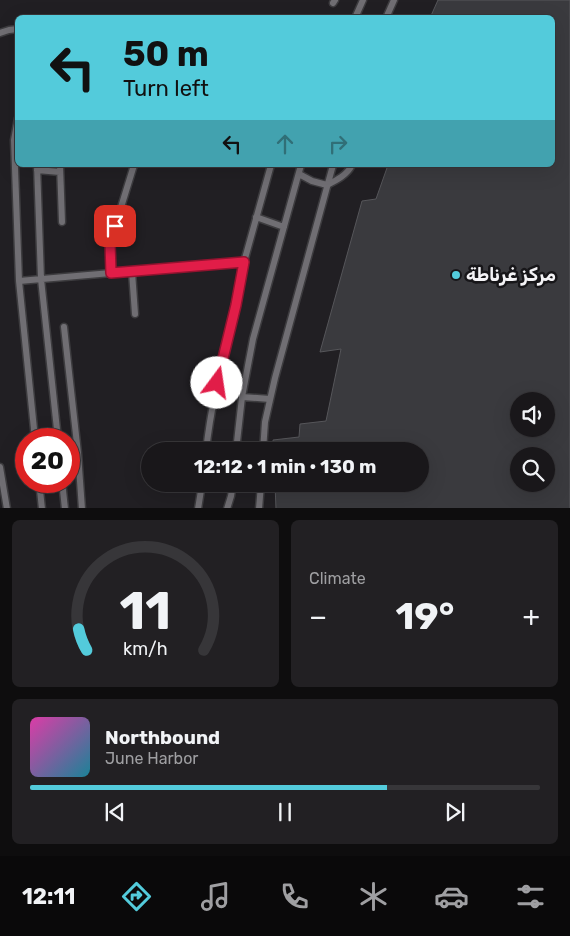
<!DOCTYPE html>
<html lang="en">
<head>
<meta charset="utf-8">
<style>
  :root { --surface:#19171a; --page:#222023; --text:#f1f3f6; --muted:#9f9fa2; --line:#373639; --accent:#53cbdb }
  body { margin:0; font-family:Rubik,"Noto Sans Arabic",sans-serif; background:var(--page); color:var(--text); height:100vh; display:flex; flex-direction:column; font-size:19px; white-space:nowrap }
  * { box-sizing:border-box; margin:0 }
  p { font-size:16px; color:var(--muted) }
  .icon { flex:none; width:28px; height:28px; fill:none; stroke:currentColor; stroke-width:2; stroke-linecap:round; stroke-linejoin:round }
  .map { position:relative; height:508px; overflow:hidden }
  .side { display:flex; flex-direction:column; gap:12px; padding:12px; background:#0e0d0e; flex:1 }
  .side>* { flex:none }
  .top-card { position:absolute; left:15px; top:15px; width:540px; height:152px; border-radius:8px; box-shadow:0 5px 20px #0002,0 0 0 1px var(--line); background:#53cbdb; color:#111; overflow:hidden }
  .fabs { position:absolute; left:510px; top:392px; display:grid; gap:10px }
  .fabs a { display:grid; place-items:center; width:45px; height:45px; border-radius:50%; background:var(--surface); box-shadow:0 5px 20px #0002,0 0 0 1px var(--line); font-size:25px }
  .speed { position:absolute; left:15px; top:428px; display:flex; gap:10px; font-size:25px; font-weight:700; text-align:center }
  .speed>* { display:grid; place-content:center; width:65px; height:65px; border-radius:50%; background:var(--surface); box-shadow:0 5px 20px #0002,0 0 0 1px var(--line); line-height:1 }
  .speed .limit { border:8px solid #d22; background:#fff; color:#111 }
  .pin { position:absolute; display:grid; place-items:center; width:42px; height:42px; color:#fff; margin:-21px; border-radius:10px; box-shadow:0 2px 8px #0006 }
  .me { position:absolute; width:55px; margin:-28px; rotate:14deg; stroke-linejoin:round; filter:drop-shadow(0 0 4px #0008) }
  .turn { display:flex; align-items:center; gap:18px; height:105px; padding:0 25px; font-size:22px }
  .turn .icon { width:65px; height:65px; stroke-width:2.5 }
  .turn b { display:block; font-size:35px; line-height:42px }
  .lanes { display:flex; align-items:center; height:48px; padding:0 25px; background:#0003; justify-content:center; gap:25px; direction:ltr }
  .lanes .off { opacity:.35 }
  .big { font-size:38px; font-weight:700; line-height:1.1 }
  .side .tile { flex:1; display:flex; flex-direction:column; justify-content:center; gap:8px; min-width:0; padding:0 18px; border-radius:8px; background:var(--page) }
  .side .dial { align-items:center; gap:0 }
  .dial svg { height:130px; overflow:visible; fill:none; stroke:var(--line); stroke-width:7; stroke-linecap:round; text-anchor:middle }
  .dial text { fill:var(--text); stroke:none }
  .song { display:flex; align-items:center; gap:15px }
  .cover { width:60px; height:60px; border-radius:8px; background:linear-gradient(135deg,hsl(320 70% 55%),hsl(190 70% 35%)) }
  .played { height:5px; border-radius:2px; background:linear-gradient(90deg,var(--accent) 70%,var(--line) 70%) }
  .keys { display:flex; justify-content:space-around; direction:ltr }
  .heat { display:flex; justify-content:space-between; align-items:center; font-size:28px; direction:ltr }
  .side .tiles { flex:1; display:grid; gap:12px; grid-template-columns:1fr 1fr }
  .tile:last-child { grid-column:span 2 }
  .trip { position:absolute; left:141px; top:442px; width:288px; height:50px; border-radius:25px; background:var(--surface); box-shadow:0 5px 20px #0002,0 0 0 1px var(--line); font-weight:700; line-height:50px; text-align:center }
  .tab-bar { display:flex; height:80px; justify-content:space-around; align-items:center; background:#0a090a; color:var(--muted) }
  .tab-bar .icon { width:35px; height:35px }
  .tab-bar .on { color:var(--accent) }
  .tab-bar b { font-size:22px; color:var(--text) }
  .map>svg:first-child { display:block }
  .building { fill:#3a3a3e; stroke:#56565a; fill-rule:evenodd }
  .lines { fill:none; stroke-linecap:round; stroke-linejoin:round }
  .lane-casing { stroke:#3d3c3f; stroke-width:9 }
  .lane { stroke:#706e73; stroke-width:6 }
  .route-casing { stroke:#92132f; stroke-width:12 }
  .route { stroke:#e11d48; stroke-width:9 }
  .poi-dot { fill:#53cbdb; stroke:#171619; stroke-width:2 }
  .labels { text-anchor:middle; stroke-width:5; stroke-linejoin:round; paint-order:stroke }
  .poi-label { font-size:18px; font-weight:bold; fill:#f4f3f6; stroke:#171619; text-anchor:start }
</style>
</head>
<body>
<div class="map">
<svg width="570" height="509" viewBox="0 0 570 509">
  <rect width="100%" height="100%" fill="#211f23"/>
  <path class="building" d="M438,0H570V509H276L275,484H420V451H274L273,440L299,437L300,424L326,421L341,349L320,352L362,201L376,199L388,165H552V18H430ZM519,401H546V429H519ZM519,456H546V484H519Z"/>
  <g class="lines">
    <defs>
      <path id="lane" d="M333,3L335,0
        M355,18L363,0
        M386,18L394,0
        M0,33L9,30L18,29
        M18,118L14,140L19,281L35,439
        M37,165L41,279L58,439
        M60,165L62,222
        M134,165L110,243L111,273L244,262L271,165
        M37,170L60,172
        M299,174L312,181L327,185C337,180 347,175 352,165
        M256,217L284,227
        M132,272L135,314
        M19,281L111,273
        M64,327L78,453L82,509
        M242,397L270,399
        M206,451C213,387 232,325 244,262
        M236,451L242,397L253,339L301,165
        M263,451L265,422L275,378L333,165
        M0,467L7,509
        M39,481L42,509
        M62,481L65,509
        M198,509L202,484
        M227,509L231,496L233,484
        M259,509L261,484"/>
    </defs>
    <use href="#lane" class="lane-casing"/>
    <use href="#lane" class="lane"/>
  </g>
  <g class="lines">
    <defs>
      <path id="route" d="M115,226L110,243L111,273L244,262L236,305L217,383"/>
    </defs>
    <use href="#route" class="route-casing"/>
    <use href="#route" class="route"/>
  </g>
  <circle class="poi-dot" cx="456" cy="275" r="5"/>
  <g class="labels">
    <g class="poi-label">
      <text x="466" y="281">مركز غرناطة</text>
    </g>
  </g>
</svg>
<div class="fabs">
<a><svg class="icon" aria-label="sound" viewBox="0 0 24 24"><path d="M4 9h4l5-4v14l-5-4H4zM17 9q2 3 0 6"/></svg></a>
<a><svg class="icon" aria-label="search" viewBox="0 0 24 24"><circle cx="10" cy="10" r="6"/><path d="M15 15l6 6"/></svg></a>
</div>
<div class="speed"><div class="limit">20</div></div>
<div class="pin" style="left:115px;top:226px;background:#d93025"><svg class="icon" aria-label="arrive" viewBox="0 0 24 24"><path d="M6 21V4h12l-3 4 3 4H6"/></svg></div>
<svg class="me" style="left:217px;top:383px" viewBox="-20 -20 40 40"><circle r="19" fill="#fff"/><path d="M0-13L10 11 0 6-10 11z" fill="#e11d48"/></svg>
<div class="trip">12:12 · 1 min · 130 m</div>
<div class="top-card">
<div class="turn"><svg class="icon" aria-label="left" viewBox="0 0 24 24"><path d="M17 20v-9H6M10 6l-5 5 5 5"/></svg><div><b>50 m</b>Turn left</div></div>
<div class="lanes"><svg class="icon" aria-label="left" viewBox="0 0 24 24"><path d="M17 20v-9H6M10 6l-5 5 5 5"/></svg><svg class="icon off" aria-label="ahead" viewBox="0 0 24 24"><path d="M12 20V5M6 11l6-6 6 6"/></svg><svg class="icon off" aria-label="right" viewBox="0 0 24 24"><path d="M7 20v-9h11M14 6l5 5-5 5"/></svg></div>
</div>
</div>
<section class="side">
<div class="tiles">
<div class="tile dial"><svg viewBox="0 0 100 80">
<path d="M14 69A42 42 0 1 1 86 69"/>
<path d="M14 69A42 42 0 0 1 9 56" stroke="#53cbdb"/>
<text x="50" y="56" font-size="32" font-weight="700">11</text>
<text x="50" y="72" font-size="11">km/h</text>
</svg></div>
<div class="tile"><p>Climate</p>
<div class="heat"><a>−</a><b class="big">19°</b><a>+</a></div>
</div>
<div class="tile">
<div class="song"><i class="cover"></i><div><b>Northbound</b><p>June Harbor</p></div></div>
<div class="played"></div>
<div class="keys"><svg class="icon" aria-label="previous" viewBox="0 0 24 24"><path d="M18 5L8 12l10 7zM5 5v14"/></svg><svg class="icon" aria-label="pause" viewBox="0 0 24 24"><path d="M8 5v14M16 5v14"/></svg><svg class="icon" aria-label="next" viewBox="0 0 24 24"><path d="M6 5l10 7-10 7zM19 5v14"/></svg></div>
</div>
</div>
</section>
<nav class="tab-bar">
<b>12:11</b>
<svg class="icon on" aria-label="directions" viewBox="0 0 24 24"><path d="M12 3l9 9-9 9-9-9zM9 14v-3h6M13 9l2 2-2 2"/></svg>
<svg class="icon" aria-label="music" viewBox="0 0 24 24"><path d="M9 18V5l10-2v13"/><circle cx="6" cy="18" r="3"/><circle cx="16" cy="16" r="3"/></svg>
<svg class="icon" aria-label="phone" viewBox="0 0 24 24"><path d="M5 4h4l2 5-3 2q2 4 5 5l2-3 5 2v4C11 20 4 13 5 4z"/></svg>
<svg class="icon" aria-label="climate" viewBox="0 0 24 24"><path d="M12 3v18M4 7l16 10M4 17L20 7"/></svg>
<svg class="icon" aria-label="car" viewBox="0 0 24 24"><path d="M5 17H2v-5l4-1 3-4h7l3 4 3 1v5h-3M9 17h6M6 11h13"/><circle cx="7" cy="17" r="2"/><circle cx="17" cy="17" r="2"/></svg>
<svg class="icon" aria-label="filters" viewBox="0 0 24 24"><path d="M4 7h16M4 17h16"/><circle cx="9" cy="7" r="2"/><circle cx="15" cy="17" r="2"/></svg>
</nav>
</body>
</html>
